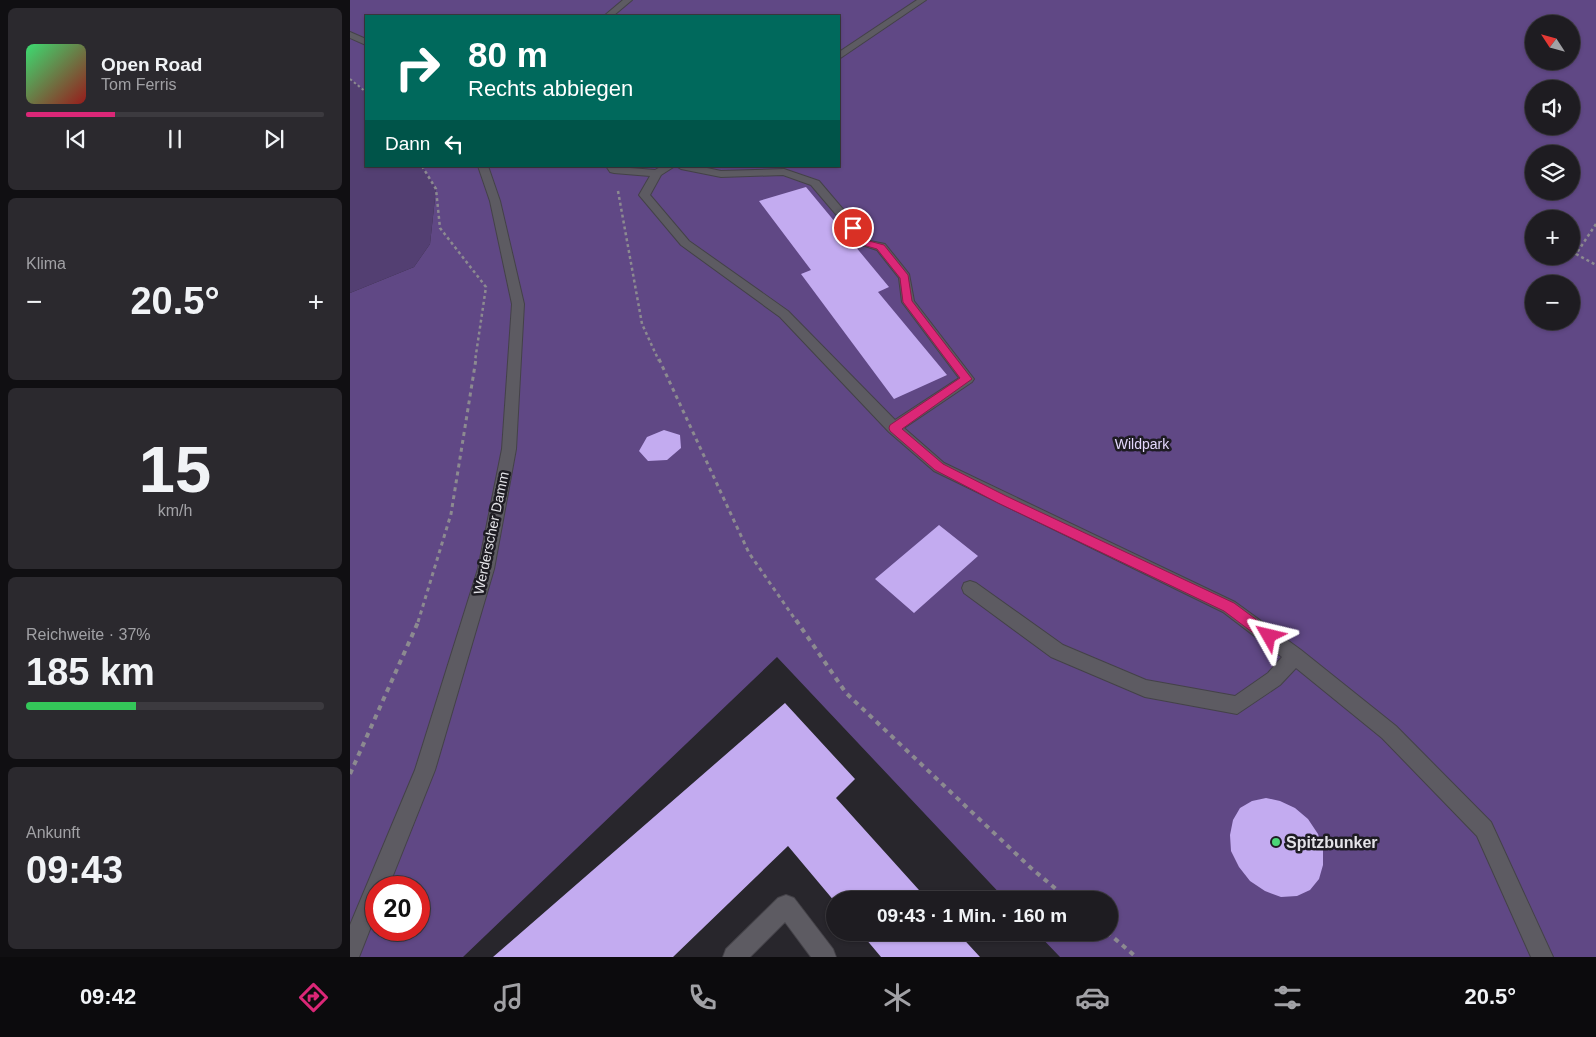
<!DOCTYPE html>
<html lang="de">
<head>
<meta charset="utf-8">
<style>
  :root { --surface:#1e1c21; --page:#2b292e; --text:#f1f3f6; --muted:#a1a1a5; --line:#3c3a3f; --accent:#db2777 }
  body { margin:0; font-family:Helvetica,sans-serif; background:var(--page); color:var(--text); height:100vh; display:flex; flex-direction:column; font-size:19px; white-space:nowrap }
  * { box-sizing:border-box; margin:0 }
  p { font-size:16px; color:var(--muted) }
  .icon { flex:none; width:28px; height:28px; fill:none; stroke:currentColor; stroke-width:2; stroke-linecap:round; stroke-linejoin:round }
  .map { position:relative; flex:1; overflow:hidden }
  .sheet { display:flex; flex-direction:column; gap:8px; padding:8px; background:#100f12; width:350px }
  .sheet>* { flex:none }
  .guide { position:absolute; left:15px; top:15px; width:475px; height:152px; border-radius:0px; box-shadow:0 1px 4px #0004,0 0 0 1px var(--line); background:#00695c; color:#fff; overflow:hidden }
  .needle { width:32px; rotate:306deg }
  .tools { position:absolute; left:1175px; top:15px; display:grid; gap:10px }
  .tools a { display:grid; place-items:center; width:55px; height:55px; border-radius:50%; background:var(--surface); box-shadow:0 1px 4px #0004,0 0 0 1px var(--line); font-size:25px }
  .speed { position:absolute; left:15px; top:876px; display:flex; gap:10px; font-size:25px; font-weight:700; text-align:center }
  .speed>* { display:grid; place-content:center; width:65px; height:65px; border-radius:50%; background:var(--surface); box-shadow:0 1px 4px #0004,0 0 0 1px var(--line); line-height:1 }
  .speed .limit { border:8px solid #d22; background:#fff; color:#111 }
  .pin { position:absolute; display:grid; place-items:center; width:42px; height:42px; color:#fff; margin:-21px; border:2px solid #fff; border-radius:50%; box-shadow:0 1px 5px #0007 }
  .me { position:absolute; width:55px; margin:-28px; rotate:307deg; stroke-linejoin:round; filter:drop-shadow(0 0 4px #0008) }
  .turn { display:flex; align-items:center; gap:18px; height:105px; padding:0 20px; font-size:22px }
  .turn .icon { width:65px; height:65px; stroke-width:2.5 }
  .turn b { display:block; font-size:35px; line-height:42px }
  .then { display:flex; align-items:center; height:48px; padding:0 20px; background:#0003; gap:10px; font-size:19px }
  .big { font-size:38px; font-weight:700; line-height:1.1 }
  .sheet .tile { flex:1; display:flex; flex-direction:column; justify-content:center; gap:8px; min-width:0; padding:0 18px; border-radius:8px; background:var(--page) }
  .sheet .dial { align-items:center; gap:0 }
  .dial b { font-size:65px; line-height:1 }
  .song { display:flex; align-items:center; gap:15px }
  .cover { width:60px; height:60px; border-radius:8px; background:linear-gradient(135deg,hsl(140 70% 55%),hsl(0 70% 35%)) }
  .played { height:5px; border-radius:2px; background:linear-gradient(90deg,var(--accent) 30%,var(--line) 30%) }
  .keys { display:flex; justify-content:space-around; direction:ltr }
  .heat { display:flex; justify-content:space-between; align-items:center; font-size:28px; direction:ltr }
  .charge { height:8px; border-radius:4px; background:linear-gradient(90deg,#34c759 37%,var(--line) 0) }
  .trip { position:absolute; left:476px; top:891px; width:292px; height:50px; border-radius:25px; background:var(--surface); box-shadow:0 1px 4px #0004,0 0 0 1px var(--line); font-weight:700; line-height:50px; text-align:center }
  .tab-bar { display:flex; height:80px; justify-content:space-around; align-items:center; background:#0c0b0d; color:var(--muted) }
  .tab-bar .icon { width:35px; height:35px }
  .tab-bar .active { color:var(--accent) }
  .tab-bar b { font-size:22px; color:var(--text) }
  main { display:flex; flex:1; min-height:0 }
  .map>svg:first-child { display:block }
  .green { fill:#533f72 }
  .forest { fill:#604885; fill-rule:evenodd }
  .building { fill:#c3abf0 }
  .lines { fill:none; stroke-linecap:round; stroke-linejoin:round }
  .minor-casing { stroke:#444248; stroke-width:2 }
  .path-far3 { stroke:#8c8a90; stroke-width:2; stroke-dasharray:2.5 2.5; stroke-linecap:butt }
  .path-far2 { stroke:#8c8a90; stroke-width:2.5; stroke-dasharray:3 3; stroke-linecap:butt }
  .path-far1 { stroke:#8c8a90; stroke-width:3; stroke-dasharray:4 4; stroke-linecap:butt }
  .path { stroke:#8c8a90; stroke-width:4; stroke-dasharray:5 5; stroke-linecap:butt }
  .minor { fill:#5d5b62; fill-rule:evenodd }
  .route { fill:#db2777; stroke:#8e194d }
  .poi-dot { fill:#4bd677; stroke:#1e1c23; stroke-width:2 }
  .labels { text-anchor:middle; stroke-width:5; stroke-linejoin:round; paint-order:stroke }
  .park-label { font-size:14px; fill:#e3d7fc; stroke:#1e1c23 }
  .street-label { font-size:14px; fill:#e4e3e8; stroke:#1e1c23 }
  .near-poi-label { font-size:16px; font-weight:bold; fill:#e4e3e8; stroke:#1e1c23; text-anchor:start }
</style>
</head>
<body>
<main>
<section class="sheet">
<div class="tile">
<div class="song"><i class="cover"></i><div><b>Open Road</b><p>Tom Ferris</p></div></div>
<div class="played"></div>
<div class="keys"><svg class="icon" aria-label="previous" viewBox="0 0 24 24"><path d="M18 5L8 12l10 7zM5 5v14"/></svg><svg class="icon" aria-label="pause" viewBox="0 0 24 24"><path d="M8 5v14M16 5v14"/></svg><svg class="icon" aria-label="next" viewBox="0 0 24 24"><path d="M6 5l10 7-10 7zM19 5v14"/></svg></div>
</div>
<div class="tile"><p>Klima</p>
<div class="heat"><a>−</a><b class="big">20.5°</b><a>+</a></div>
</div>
<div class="tile dial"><b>15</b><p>km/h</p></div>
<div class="tile"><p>Reichweite · 37%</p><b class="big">185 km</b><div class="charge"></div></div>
<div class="tile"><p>Ankunft</p><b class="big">09:43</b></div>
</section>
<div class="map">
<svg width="1246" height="957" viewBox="0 0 1246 957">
  <rect width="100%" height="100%" fill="#28262c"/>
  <path class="green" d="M0,79L16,92V166H72L86,189L80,244L64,267L0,293Z"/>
  <path class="forest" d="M0,0H1246V957H710L687,933L760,932V900H656L427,657L113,957H0V293L64,267L80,244L86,189L72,166H489V16H16V92L0,79ZM1184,24H1221V61H1184ZM1184,89H1221V126H1184ZM1184,154H1221V191H1184ZM1184,219H1221V256H1184ZM1184,284H1221V321H1184ZM26,888H69V930H26Z"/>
  <path class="building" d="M456,187L539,287L528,292L597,375L544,399L451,274L461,270L409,201Z
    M314,430L330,435L331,448L317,460L298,461L289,451L297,437Z
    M589,525L628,556L564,613L525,579Z
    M435,703L505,779L486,798L578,900H485V902L438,846L323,957H143Z
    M916,798L930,801L945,808L958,819L968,834L973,849V865L969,879L960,890L947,896L931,897L915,891L900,881L889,867L881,851L880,835L883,820L890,808L902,801Z
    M510,932H607L630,957H531Z"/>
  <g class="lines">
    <defs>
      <path id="minor" d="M273,0H282L263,16H254Z
        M567,0H576L489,59V52Z
        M0,32L16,39V45L0,38Z
        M128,166H138L150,201L174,304L166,449L144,569L85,770L38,888H26V914L9,957H0V925L65,770L128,569L152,449L162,304L140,201Z
        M256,166L305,170L312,166H325L311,175L300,195L339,241L438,311L545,420L609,378L552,302L549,278L527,250L512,245L461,185L433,175L371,177L331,169L326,166H348L371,171L434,169L469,181L520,241L535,244L559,274L564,301L624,379L622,382L554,428L594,463L885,602L951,650L1046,726L1141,822L1203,957H1181L1127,836L1032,738L946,668L930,685L887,714L795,697L701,657L614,593L612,588L614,583L620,581L626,583L713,645L796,680L885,696L918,673L932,657L873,612L584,471L539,432L430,317L331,245L289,195L300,176L264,173L260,172Z
        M436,895L444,898L483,949L486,957H461L435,922L400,957H373L376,949L428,898Z"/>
    </defs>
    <use href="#minor" class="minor-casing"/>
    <path class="path-far3" d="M0,79L16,92"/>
    <path class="path-far2" d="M72,166L86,189L90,228L136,287L125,361
      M268,191L292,324L309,361
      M1246,224L1226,254L1246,265"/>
    <path class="path-far1" d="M309,359L399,553L447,622
      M68,622L101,514L126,359"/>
    <path class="path" d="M446,620L496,693L681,868L719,900
      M0,774L69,620
      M757,932L786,957"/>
    <use href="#minor" class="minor"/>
  </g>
  <path class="route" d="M500,226H506L519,241L534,245L558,275L562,301L622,379L552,429L593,464L656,496L884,603L923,632L925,636L923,641L919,642L914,641L874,611L648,503L585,470L540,431L539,428L540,425L610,378L553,302L550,278L527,249L513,245L499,228Z"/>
  <circle class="poi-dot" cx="926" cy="842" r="5"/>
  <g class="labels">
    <g class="park-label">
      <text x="792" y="449">Wildpark</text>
    </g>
    <g class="street-label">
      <text transform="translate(141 533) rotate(-78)" y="5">Werderscher Damm</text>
    </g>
    <g class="near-poi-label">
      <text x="936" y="848">Spitzbunker</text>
    </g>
  </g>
</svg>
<div class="tools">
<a><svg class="needle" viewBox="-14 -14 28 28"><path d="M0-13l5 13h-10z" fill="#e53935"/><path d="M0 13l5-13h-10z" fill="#a1a1a5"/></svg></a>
<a><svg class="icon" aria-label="sound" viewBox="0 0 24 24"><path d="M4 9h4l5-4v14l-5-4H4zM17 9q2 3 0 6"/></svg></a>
<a><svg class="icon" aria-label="layers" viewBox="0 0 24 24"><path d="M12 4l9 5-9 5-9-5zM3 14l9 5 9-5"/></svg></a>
<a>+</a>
<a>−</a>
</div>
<div class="speed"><div class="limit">20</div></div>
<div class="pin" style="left:503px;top:228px;background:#d93025"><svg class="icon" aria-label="arrive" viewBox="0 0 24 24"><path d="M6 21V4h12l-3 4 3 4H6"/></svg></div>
<svg class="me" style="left:919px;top:636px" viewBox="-20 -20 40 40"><path d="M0-17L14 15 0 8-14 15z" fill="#db2777" stroke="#fff" stroke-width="4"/></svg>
<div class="trip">09:43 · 1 Min. · 160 m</div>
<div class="guide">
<div class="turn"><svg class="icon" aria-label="right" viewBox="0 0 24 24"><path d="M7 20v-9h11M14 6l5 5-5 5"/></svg><div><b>80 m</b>Rechts abbiegen</div></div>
<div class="then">Dann<svg class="icon" aria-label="left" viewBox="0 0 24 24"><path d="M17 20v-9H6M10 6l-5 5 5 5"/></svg></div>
</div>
</div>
</main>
<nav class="tab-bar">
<b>09:42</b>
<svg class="icon active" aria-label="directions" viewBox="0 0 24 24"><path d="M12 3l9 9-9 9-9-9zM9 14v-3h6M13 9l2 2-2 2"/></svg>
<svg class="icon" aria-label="music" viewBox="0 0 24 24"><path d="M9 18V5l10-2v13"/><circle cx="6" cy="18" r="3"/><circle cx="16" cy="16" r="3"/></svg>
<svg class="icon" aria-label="phone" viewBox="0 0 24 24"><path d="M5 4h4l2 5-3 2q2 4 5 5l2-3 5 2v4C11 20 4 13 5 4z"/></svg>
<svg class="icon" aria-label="climate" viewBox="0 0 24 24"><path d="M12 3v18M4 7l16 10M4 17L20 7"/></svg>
<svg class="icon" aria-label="car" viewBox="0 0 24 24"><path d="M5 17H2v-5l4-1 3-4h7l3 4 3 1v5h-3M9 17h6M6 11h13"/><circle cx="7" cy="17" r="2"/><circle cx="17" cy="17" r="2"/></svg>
<svg class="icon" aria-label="filters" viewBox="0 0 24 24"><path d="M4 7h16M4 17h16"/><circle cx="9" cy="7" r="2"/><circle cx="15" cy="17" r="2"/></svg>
<b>20.5°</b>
</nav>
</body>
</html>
